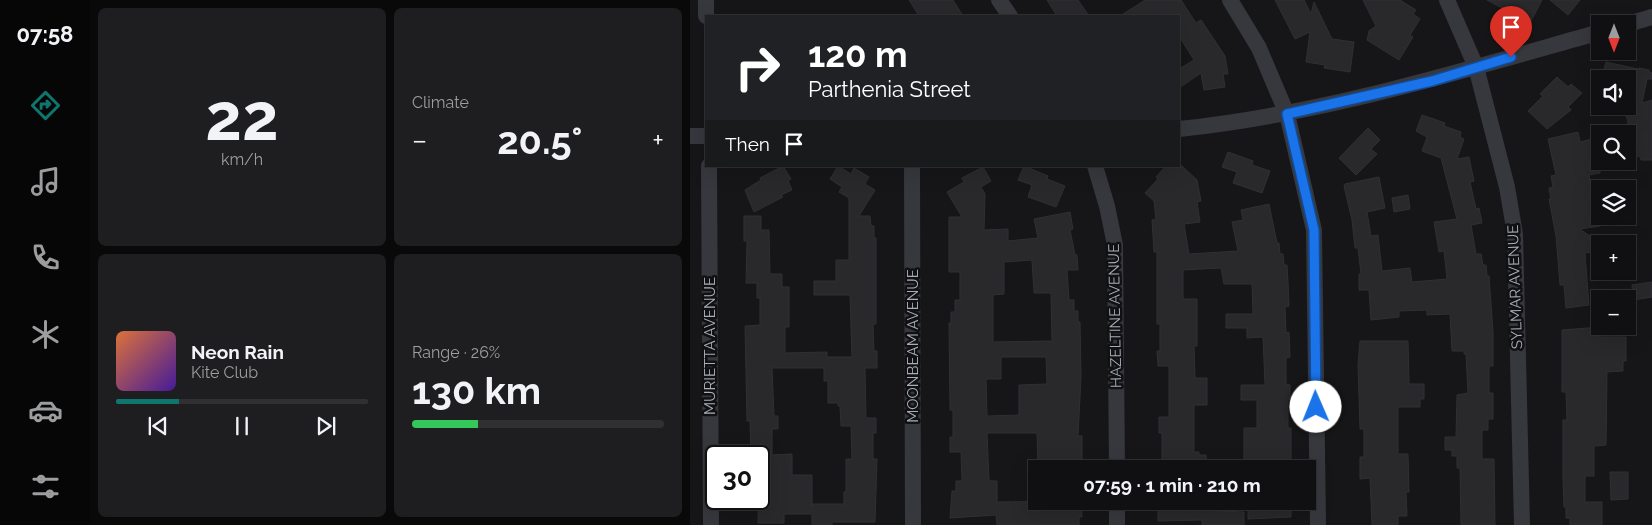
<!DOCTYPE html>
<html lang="en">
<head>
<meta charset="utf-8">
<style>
  :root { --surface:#101012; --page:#1e1e20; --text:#f1f3f6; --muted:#9c9d9f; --line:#303032; --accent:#0f766e }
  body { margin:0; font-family:Raleway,sans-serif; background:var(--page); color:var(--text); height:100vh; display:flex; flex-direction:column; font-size:19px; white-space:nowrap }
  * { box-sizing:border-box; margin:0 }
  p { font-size:16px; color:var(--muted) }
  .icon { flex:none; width:28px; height:28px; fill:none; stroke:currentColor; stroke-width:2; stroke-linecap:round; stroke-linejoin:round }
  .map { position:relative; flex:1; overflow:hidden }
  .sheet { display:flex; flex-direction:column; gap:8px; padding:8px; background:#09090a; width:600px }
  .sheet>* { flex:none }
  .top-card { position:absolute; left:15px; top:15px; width:475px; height:152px; border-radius:0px; box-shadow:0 5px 20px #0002,0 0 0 1px var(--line); background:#202124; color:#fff; overflow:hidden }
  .needle { width:32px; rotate:180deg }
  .tools { position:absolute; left:901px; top:15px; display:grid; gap:10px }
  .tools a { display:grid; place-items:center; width:45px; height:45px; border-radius:0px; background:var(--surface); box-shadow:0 5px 20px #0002,0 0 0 1px var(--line); font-size:25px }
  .speed { position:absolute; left:15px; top:445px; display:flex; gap:10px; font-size:25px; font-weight:700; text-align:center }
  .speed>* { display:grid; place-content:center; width:65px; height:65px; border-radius:50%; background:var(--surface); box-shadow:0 5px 20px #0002,0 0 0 1px var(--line); line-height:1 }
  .speed .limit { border:2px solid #111; border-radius:8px; background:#fff; color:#111 }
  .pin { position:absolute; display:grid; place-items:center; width:42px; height:42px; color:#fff; margin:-51px -21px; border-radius:50% 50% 50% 0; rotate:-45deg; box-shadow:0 0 5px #0007 }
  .pin .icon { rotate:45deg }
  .me { position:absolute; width:55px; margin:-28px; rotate:359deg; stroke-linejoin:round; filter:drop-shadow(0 0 4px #0008) }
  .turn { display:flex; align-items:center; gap:18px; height:105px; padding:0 20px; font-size:22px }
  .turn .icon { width:65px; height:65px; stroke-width:2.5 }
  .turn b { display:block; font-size:35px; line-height:42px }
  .then { display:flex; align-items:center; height:48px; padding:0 20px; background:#0003; gap:10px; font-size:19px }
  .big { font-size:38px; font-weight:700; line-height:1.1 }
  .sheet .widget { flex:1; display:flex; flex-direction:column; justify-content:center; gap:8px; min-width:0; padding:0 18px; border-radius:8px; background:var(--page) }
  .sheet .dial { align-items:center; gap:0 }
  .dial b { font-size:65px; line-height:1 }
  .song { display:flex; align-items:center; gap:15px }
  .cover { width:60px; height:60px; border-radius:8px; background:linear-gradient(135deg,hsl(20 70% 55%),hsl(260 70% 35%)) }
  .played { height:5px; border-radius:2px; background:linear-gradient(90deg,var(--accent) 25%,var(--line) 25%) }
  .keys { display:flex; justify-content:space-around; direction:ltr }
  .heat { display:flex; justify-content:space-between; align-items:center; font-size:28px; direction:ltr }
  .charge { height:8px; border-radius:4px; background:linear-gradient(90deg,#34c759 26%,var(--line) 0) }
  .sheet .tiles { flex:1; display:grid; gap:8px; grid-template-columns:repeat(2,1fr) }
  .trip { position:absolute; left:338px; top:460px; width:288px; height:50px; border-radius:0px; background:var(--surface); box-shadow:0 5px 20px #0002,0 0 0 1px var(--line); font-weight:700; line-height:50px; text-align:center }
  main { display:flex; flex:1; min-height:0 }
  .tab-bar { display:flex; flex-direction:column; width:90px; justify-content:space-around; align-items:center; background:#060607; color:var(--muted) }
  .tab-bar .icon { width:35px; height:35px }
  .tab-bar .active { color:var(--accent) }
  .tab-bar b { font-size:22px; color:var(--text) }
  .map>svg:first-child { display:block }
  .building { fill:#29292c; stroke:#303034; fill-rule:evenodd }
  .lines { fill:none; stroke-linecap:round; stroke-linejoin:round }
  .minor { stroke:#37383d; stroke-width:16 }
  .route-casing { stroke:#114b97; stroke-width:12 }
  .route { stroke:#1a73e8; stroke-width:9 }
  .labels { text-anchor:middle; stroke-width:5; stroke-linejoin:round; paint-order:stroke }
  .street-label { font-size:15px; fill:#a8adb8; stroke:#111113 }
</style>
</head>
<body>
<main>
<nav class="tab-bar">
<b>07:58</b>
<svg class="icon active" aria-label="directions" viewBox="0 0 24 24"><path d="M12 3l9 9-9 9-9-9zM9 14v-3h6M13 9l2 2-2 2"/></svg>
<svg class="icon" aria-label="music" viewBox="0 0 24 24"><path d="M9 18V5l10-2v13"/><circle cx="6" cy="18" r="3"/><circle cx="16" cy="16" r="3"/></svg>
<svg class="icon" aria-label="phone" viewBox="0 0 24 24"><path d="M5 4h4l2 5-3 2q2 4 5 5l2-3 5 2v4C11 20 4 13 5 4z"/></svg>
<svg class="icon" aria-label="climate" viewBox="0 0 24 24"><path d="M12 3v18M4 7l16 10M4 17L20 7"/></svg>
<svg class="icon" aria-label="car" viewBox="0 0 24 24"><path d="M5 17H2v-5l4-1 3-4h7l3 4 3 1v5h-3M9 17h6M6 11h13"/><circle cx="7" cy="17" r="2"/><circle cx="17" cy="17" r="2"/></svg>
<svg class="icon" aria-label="filters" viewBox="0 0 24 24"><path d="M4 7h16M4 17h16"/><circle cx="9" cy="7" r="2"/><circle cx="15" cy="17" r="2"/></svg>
</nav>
<section class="sheet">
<div class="tiles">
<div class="widget dial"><b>22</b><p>km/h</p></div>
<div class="widget"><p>Climate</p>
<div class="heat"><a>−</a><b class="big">20.5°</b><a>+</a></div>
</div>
<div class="widget">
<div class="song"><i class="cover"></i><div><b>Neon Rain</b><p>Kite Club</p></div></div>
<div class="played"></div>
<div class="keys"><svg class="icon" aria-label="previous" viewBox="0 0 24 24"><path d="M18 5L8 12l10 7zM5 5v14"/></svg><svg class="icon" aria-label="pause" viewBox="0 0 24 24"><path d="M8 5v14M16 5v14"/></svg><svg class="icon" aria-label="next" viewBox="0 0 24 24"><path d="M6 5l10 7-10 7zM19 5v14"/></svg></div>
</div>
<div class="widget"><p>Range · 26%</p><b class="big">130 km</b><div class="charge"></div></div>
</div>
</section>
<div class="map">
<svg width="962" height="525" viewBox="0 0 962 525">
  <rect width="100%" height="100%" fill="#161618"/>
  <path class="building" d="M219,0H263L273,16H229Z
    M357,0H388L399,16H367Z
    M455,0H491L506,23L511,20L535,56L538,74H533L535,87L514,90L511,73L489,88V69L504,60L489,36V16H430Z
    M585,0H614L621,14L624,2L642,39L664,42L660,72L634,68L635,65L616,62L620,32L605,39Z
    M673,0H710L726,10L723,14L730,19L720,35L723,37L709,60L677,40L679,31L686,26Z
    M797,0H852L840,23Z
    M860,0H890L878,15Z
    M916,62L948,69L949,68L959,70V72L962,73V79H957L952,103L962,100V160H951L950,156L938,159V122L934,109L938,108V79H911Z
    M867,77L878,87L881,84L892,93L878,107L881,110L857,129L838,111L853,96L850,94Z
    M732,115L755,123L754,126L771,132L770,137L774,139L767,159L779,157L784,181L780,182L786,209L789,208L792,223L781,225L786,254H791L793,265H796L797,276H799L803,332V366H799V393H803V419H798V430H792V459H804L805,525H771L770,468H767V456H762V450H755V437H766L767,395L778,393L776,354H774V351H762L760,314L737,315V310L709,311V317L681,320L679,290H669V274H671L668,248H665L662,220L654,186L655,184L689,177L695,208L677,212L681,236L688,235L692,271L720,268L722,282L757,279L754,251L749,252L744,222L767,219L751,158L732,151L737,137L726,131Z
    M678,128L690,140L681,149L687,154L666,175L649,158Z
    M888,132L890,142L910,137V173L899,175L905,211L910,210V226L890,229L911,244L910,251L895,253L899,305L876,308L874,285H870L866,236L859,199H861L859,188L863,187L861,176L866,175L858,139Z
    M538,152L563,161L562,165L580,171L572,193L543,183L547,172L532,167Z
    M93,166L101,179L98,181L102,190L91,195L93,197L64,212L55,190L71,180L70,178Z
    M148,166L161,174L164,168L179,177L175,184L185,190L169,216H180L181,226H184V238H186V324H183L184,351H187V368H175L176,418H186V433H183V459H187L185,522H142V525H122V514H94V523H68L69,456H61L60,421H57L55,326L70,325V298H67V283H56L57,241H54V216H71V230H79L80,274H92V287H99V327H95V353L137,352V357H162L160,295H124V281H146V260H159V198L149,192L152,187L140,179ZM82,368H134V381H138V403H148V406H150L151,426H161L162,459H156V492H154V504H122V507V475H102V454L82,455V429H88V416H84Z
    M334,166L358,176L357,179L375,186L366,207L338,197L342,185L328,180Z
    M476,166H492L507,180L511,201L507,202L510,222L494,224L499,254L548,251L542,222L553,220L551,210L579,204L587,243H589L590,254H593L594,265H597L598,282L599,306L595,307L596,333L599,332L600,357L596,358V384L600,385V399H598V428H601V467H554V428H567V400H551V385H575L573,337L557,338V328H536V314H563L562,284H534L531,268L493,270V299H507V346H504L505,378H517V405H504V452H509V455H516L517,469H472V433H469V417H479V366H468L467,351H470V324H467V252H464L462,220L466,219L464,201L455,193L468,179L466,177Z
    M293,167L301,181L291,187L295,194L294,230L318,229V241L348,238L344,219L380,212L383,229L380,230L385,255H387L388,270H377L379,300H384V311H388V322H390L391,377L388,436H392V459L384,460V469H348L347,433H297L299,481H307V502L391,501L392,517H389V525H307L306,515L260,518L262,491H266V481H272L271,452H260V437H263V410H260L259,323H261V312H265V300H270V272H259V217H272L257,192L274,182L272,178ZM342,260L344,293H361L362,341L303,342V295L314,294V262ZM311,357H356L357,384L329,385V415L297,416L296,379H311Z
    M718,195L720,209L704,212L702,198Z
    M962,282V297L943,300L942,285Z
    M910,327V337H936V361H933V371L917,372L916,445L904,446V476H895V502H912V525H880V518H876V507H874L873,478V420H877L876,392H872V330Z
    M670,341H718L719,384H734V399H730V407H708V454H718L719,492H716L717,516H708V525H682L680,478L670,479V457H674V429H670L668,365Z
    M920,472H938V499L921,500Z
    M468,501H531L532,511L554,512V525H512V520L468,521Z
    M558,501H601V517L558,519Z"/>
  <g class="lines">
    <path class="minor" d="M16,0V16
      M309,0L320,16
      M540,0L569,48L597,114L624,230L628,525
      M757,0L786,67L817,187L825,234L832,525
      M938,24L962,17
      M489,129C633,114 771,71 910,32
      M0,136H16
      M19,166L21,525
      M222,166L223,525
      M405,166L417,206L425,245L427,469
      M427,501V525"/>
  </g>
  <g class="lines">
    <defs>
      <path id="route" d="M626,407L624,230L597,114L742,81L821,57"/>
    </defs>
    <use href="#route" class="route-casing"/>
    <use href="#route" class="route"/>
  </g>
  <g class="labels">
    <g class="street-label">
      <text transform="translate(825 287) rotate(-92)" y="5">SYLMAR AVENUE</text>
      <text transform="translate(425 316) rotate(-91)" y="5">HAZELTINE AVENUE</text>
      <text transform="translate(20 346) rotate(-90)" y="5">MURIETTA AVENUE</text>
      <text transform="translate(223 346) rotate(-90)" y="5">MOONBEAM AVENUE</text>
    </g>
  </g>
</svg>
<div class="tools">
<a><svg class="needle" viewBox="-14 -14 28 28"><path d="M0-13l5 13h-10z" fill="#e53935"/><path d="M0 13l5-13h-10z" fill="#9c9d9f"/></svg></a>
<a><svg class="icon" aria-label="sound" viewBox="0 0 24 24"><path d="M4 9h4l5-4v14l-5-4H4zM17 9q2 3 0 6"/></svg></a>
<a><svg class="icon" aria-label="search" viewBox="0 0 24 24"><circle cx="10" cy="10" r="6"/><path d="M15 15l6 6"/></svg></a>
<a><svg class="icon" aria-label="layers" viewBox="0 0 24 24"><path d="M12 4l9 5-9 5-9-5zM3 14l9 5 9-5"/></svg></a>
<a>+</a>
<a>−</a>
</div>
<div class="speed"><div class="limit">30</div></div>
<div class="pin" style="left:821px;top:57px;background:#d93025"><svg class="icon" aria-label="arrive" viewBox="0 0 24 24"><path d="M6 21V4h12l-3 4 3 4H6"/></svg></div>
<svg class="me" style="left:626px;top:407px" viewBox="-20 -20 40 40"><circle r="19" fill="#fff"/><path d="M0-13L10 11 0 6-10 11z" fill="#1a73e8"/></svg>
<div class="trip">07:59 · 1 min · 210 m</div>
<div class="top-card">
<div class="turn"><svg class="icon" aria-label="right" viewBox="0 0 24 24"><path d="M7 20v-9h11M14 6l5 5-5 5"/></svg><div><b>120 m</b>Parthenia Street</div></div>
<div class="then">Then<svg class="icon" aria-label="arrive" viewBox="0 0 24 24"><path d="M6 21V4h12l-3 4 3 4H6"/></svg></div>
</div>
</div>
</main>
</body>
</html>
